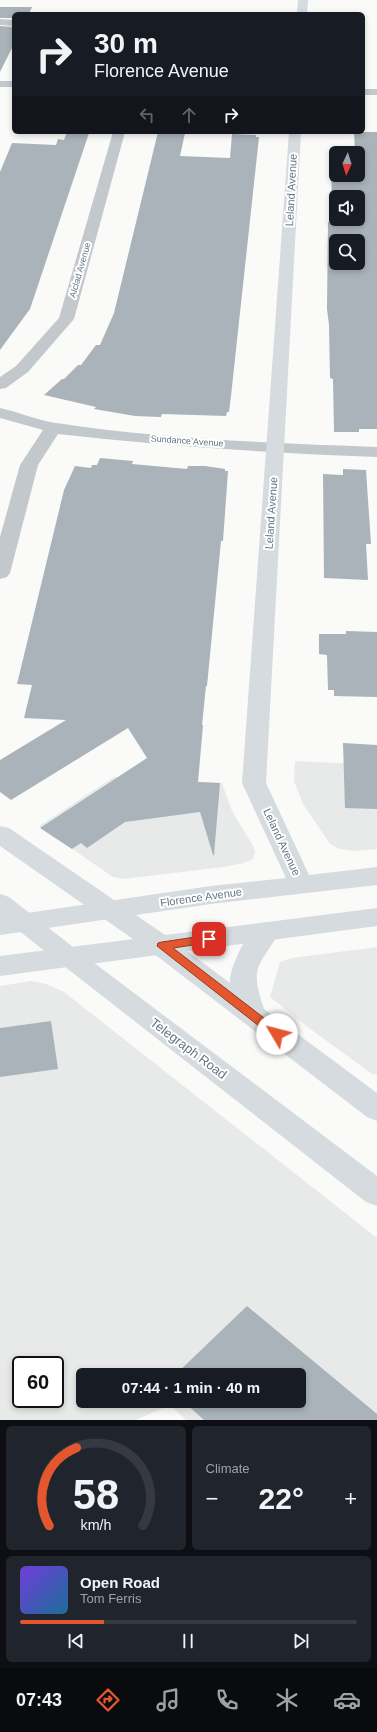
<!DOCTYPE html>
<html lang="en">
<head>
<meta charset="utf-8">
<style>
  :root { --surface:#171b24; --page:#20242c; --text:#f1f3f6; --muted:#9ea1a6; --line:#363941; --accent:#e4572e }
  body { margin:0; font-family:Arial,sans-serif; background:var(--page); color:var(--text); height:100vh; display:flex; flex-direction:column; font-size:15px; white-space:nowrap }
  * { box-sizing:border-box; margin:0 }
  p { font-size:13px; color:var(--muted) }
  .icon { flex:none; width:22px; height:22px; fill:none; stroke:currentColor; stroke-width:2; stroke-linecap:round; stroke-linejoin:round }
  .map { position:relative; height:1420px; overflow:hidden }
  .sheet { display:flex; flex-direction:column; gap:6px; padding:6px; background:#0d0f14; flex:1 }
  .sheet>* { flex:none }
  .guide { position:absolute; left:12px; top:12px; width:353px; height:122px; border-radius:6px; box-shadow:0 2px 6px #0003; background:#171b24; color:var(--text); overflow:hidden }
  .needle { width:26px; rotate:184deg }
  .tools { position:absolute; left:329px; top:146px; display:grid; gap:8px }
  .tools a { display:grid; place-items:center; width:36px; height:36px; border-radius:6px; background:var(--surface); box-shadow:0 2px 6px #0003; font-size:20px }
  .speed { position:absolute; left:12px; top:1356px; display:flex; gap:8px; font-size:20px; font-weight:700; text-align:center }
  .speed>* { display:grid; place-content:center; width:52px; height:52px; border-radius:50%; background:var(--surface); box-shadow:0 2px 6px #0003; line-height:1 }
  .speed .limit { border:2px solid #111; border-radius:6px; background:#fff; color:#111 }
  .pin { position:absolute; display:grid; place-items:center; width:34px; height:34px; color:#fff; margin:-17px; border-radius:8px; box-shadow:0 2px 6px #0006 }
  .me { position:absolute; width:44px; margin:-22px; rotate:307deg; stroke-linejoin:round; filter:drop-shadow(0 0 3px #0008) }
  .turn { display:flex; align-items:center; gap:14px; height:84px; padding:0 16px; font-size:18px }
  .turn .icon { width:52px; height:52px; stroke-width:2.5 }
  .turn b { display:block; font-size:28px; line-height:34px }
  .lanes { display:flex; align-items:center; height:38px; padding:0 16px; background:#0003; justify-content:center; gap:20px; direction:ltr }
  .lanes .off { opacity:.35 }
  .big { font-size:30px; font-weight:600; line-height:1.1 }
  .sheet .tile { flex:1; display:flex; flex-direction:column; justify-content:center; gap:6px; min-width:0; padding:0 14px; border-radius:6px; background:var(--page) }
  .sheet .dial { align-items:center; gap:0 }
  .dial svg { height:104px; overflow:visible; fill:none; stroke:var(--line); stroke-width:7; stroke-linecap:round; text-anchor:middle }
  .dial text { fill:var(--text); stroke:none }
  .song { display:flex; align-items:center; gap:12px }
  .cover { width:48px; height:48px; border-radius:6px; background:linear-gradient(135deg,hsl(260 70% 55%),hsl(200 70% 35%)) }
  .played { height:4px; border-radius:2px; background:linear-gradient(90deg,var(--accent) 25%,var(--line) 25%) }
  .keys { display:flex; justify-content:space-around; direction:ltr }
  .heat { display:flex; justify-content:space-between; align-items:center; font-size:22px; direction:ltr }
  .sheet .tiles { flex:1; display:grid; gap:6px; grid-template-columns:1fr 1fr }
  .tile:last-child { grid-column:span 2 }
  .trip { position:absolute; left:76px; top:1368px; width:230px; height:40px; border-radius:6px; background:var(--surface); box-shadow:0 2px 6px #0003; font-weight:600; line-height:40px; text-align:center }
  .tabs { display:flex; height:64px; justify-content:space-around; align-items:center; background:#090b0e; color:var(--muted) }
  .tabs .icon { width:28px; height:28px }
  .tabs .active { color:var(--accent) }
  .tabs b { font-size:18px; color:var(--text) }
  .map>svg:first-child { display:block }
  .built { fill:#e8e9e9; fill-rule:evenodd }
  .building { fill:#aab3b9; fill-rule:evenodd }
  .lines { fill:none; stroke-linecap:round; stroke-linejoin:round }
  .street { fill:#c3c8cc; fill-rule:evenodd }
  .secondary { fill:#d6dbdf; fill-rule:evenodd }
  .primary { fill:#d6dbdf; fill-rule:evenodd }
  .route { fill:#e4572e; stroke:#94391e }
  .labels { text-anchor:middle; stroke-width:4; stroke-linejoin:round; paint-order:stroke }
  .far-street-label { font-size:9px; fill:#657683; stroke:#fff }
  .street-label { font-size:11px; fill:#657683; stroke:#fff }
  .near-street-label { font-size:13px; fill:#657683; stroke:#fff }
</style>
</head>
<body>
<div class="map">
<svg width="377" height="1420" viewBox="0 0 377 1420">
  <rect width="100%" height="100%" fill="#fafaf8"/>
  <path class="built" d="M295,761L377,765V849L355,851L340,849L330,844L303,804L294,781Z
    M114,777L222,783L232,811L253,846L255,852L253,859L244,863L223,867L124,879L113,877L39,826Z
    M377,947V1074H372L309,1028L270,997L280,962L292,958Z
    M31,981L46,984L64,992L377,1238V1420H186L170,1405L135,1420H0V986ZM21,1365H55V1399H21ZM83,1375H299V1401H83Z"/>
  <path class="building" d="M0,7H32L29,14H14V18H0Z
    M0,26L14,27V44L0,72Z
    M67,132L89,133L30,309L0,350V172L12,143L56,145L58,139L64,140Z
    M158,132L185,133L180,156L230,158L232,134L256,135V137H259L231,396L229,412H227L226,416L162,414L161,417L135,416L94,409L96,407L44,395L62,379H64L78,365H81L96,345H100L114,313Z
    M354,132H377V429H359V432H334L333,379L330,378L329,325L327,309L328,222H332L331,154H336V175H358V153H355ZM336,197H358V219H336ZM336,241H358V263H336Z
    M100,458L133,461L132,464L187,469L188,466H205L225,469V471H228L223,541H221L207,686H206L202,725H203L198,782L220,783L214,855H213L200,812L125,822L87,848L81,843L72,849L40,828L147,758L128,728L11,800L0,792V760L66,720L24,718L32,685L17,684L64,490L75,466L91,468L92,465H97Z
    M343,469L366,470L371,544H366L368,580L324,578L323,474L343,475Z
    M346,631L377,632V697L334,696V690H328L327,655L319,654V634H346Z
    M343,743L377,745V809L345,808Z
    M51,1021L58,1069L0,1077V1028Z
    M247,1306L377,1414V1420H204L183,1401H299V1375H175Z"/>
  <g class="lines">
    <path class="street" d="M0,19L14,20V26L0,25Z
      M0,81H14V87H0Z
      M363,89H377V95H363Z
      M113,132H125L74,319L28,372L6,388L0,389V377L16,366L59,318Z
      M0,408C18,412 37,420 56,423C162,439 270,443 377,447V457C270,453 164,446 58,434L38,465L10,573L7,577L0,579V537L20,465L43,430L0,418Z"/>
    <path class="secondary" d="M298,0H308L307,14H297Z
      M289,132H301L266,783L309,875L377,867V885L211,904L0,935V917L211,886L286,878L242,783Z
      M377,908V926L0,976V956Z"/>
    <path class="primary" d="M0,826L9,828L171,939L230,983C229,969 246,933 258,925C264,920 270,923 276,924L280,931C259,968 249,964 264,1009L377,1093V1121L367,1117L153,953L0,846Z
      M0,894L9,897L77,950L377,1176V1206L366,1202L0,916Z"/>
  </g>
  <path class="route" d="M209,935L213,936L215,939L213,942L173,948L281,1031L283,1034L281,1037L277,1038L273,1037L157,946L158,943L162,942Z"/>
  <g class="labels">
    <g class="far-street-label">
      <text transform="translate(80 270) rotate(-74)" y="3">Alclad Avenue</text>
      <text transform="translate(187 441) rotate(4)" y="3">Sundance Avenue</text>
    </g>
    <g class="street-label">
      <text transform="translate(291 190) rotate(-87)" y="4">Leland Avenue</text>
      <text transform="translate(271 513) rotate(-86)" y="4">Leland Avenue</text>
      <text transform="translate(282 842) rotate(65)" y="4">Leland Avenue</text>
      <text transform="translate(201 897) rotate(-8)" y="4">Florence Avenue</text>
    </g>
    <g class="near-street-label">
      <text transform="translate(189 1048) rotate(37)" y="5">Telegraph Road</text>
    </g>
  </g>
</svg>
<div class="tools">
<a><svg class="needle" viewBox="-14 -14 28 28"><path d="M0-13l5 13h-10z" fill="#e53935"/><path d="M0 13l5-13h-10z" fill="#9ea1a6"/></svg></a>
<a><svg class="icon" aria-label="sound" viewBox="0 0 24 24"><path d="M4 9h4l5-4v14l-5-4H4zM17 9q2 3 0 6"/></svg></a>
<a><svg class="icon" aria-label="search" viewBox="0 0 24 24"><circle cx="10" cy="10" r="6"/><path d="M15 15l6 6"/></svg></a>
</div>
<div class="speed"><div class="limit">60</div></div>
<div class="pin" style="left:209px;top:939px;background:#d93025"><svg class="icon" aria-label="arrive" viewBox="0 0 24 24"><path d="M6 21V4h12l-3 4 3 4H6"/></svg></div>
<svg class="me" style="left:277px;top:1034px" viewBox="-20 -20 40 40"><circle r="19" fill="#fff"/><path d="M0-13L10 11 0 6-10 11z" fill="#e4572e"/></svg>
<div class="trip">07:44 · 1 min · 40 m</div>
<div class="guide">
<div class="turn"><svg class="icon" aria-label="right" viewBox="0 0 24 24"><path d="M7 20v-9h11M14 6l5 5-5 5"/></svg><div><b>30 m</b>Florence Avenue</div></div>
<div class="lanes"><svg class="icon off" aria-label="left" viewBox="0 0 24 24"><path d="M17 20v-9H6M10 6l-5 5 5 5"/></svg><svg class="icon off" aria-label="ahead" viewBox="0 0 24 24"><path d="M12 20V5M6 11l6-6 6 6"/></svg><svg class="icon" aria-label="right" viewBox="0 0 24 24"><path d="M7 20v-9h11M14 6l5 5-5 5"/></svg></div>
</div>
</div>
<section class="sheet">
<div class="tiles">
<div class="tile dial"><svg viewBox="0 0 100 80">
<path d="M14 69A42 42 0 1 1 86 69"/>
<path d="M14 69A42 42 0 0 1 35 9" stroke="#e4572e"/>
<text x="50" y="56" font-size="32" font-weight="700">58</text>
<text x="50" y="72" font-size="11">km/h</text>
</svg></div>
<div class="tile"><p>Climate</p>
<div class="heat"><a>−</a><b class="big">22°</b><a>+</a></div>
</div>
<div class="tile">
<div class="song"><i class="cover"></i><div><b>Open Road</b><p>Tom Ferris</p></div></div>
<div class="played"></div>
<div class="keys"><svg class="icon" aria-label="previous" viewBox="0 0 24 24"><path d="M18 5L8 12l10 7zM5 5v14"/></svg><svg class="icon" aria-label="pause" viewBox="0 0 24 24"><path d="M8 5v14M16 5v14"/></svg><svg class="icon" aria-label="next" viewBox="0 0 24 24"><path d="M6 5l10 7-10 7zM19 5v14"/></svg></div>
</div>
</div>
</section>
<nav class="tabs">
<b>07:43</b>
<svg class="icon active" aria-label="directions" viewBox="0 0 24 24"><path d="M12 3l9 9-9 9-9-9zM9 14v-3h6M13 9l2 2-2 2"/></svg>
<svg class="icon" aria-label="music" viewBox="0 0 24 24"><path d="M9 18V5l10-2v13"/><circle cx="6" cy="18" r="3"/><circle cx="16" cy="16" r="3"/></svg>
<svg class="icon" aria-label="phone" viewBox="0 0 24 24"><path d="M5 4h4l2 5-3 2q2 4 5 5l2-3 5 2v4C11 20 4 13 5 4z"/></svg>
<svg class="icon" aria-label="climate" viewBox="0 0 24 24"><path d="M12 3v18M4 7l16 10M4 17L20 7"/></svg>
<svg class="icon" aria-label="car" viewBox="0 0 24 24"><path d="M5 17H2v-5l4-1 3-4h7l3 4 3 1v5h-3M9 17h6M6 11h13"/><circle cx="7" cy="17" r="2"/><circle cx="17" cy="17" r="2"/></svg>
</nav>
</body>
</html>
